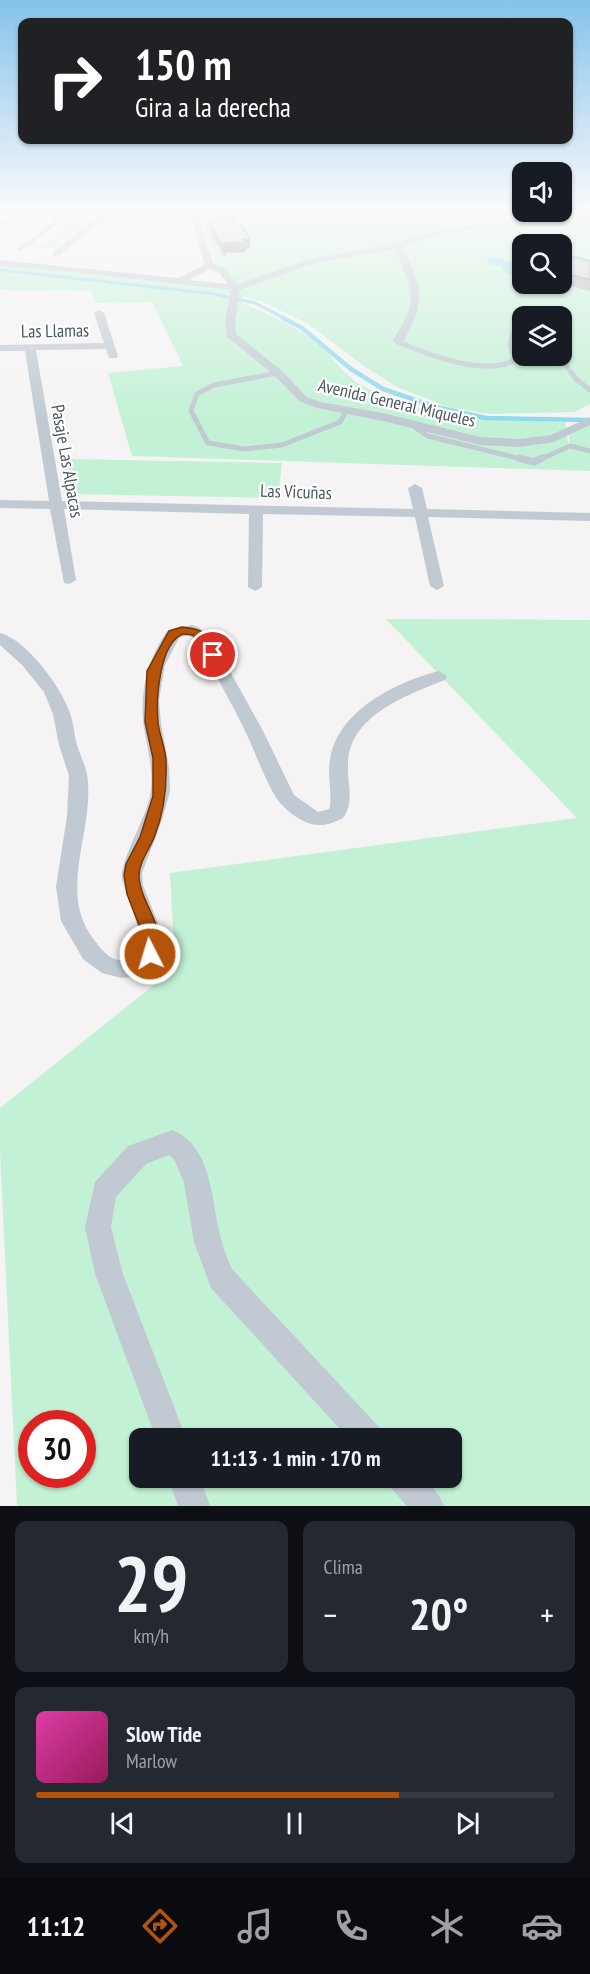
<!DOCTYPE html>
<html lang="es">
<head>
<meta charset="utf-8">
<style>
  :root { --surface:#171b24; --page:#242831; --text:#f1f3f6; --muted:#9ea1a6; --line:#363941; --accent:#b45309 }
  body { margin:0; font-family:"PT Sans Narrow",sans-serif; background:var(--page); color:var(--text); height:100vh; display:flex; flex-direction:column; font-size:22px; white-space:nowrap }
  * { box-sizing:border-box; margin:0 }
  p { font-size:20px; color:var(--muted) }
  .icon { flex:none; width:33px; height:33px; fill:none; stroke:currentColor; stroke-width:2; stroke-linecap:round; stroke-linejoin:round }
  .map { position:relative; height:1506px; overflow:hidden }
  .drawer { display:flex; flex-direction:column; gap:15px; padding:15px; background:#0d0f14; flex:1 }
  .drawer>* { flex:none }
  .banner { position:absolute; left:18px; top:18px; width:555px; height:126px; border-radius:12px; box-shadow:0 2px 4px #0004; background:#202124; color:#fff; overflow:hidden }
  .tools { position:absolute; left:512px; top:162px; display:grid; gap:12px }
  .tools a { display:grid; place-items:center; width:60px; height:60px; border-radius:12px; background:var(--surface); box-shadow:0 2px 4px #0004; font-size:30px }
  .speed { position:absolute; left:18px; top:1410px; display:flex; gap:12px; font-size:30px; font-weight:700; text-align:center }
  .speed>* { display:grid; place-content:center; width:78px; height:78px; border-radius:50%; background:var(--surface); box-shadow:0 2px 4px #0004; line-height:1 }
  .speed .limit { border:9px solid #d22; background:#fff; color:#111 }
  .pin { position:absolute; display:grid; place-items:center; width:51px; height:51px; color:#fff; margin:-26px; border:3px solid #fff; border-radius:50%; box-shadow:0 2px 6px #0007 }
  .me { position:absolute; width:66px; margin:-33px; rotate:355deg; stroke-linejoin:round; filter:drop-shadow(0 0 4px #0008) }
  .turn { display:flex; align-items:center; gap:21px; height:126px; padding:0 18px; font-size:27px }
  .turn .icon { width:78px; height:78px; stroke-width:2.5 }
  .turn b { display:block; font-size:42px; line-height:51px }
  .big { font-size:45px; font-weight:700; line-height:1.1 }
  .drawer .card { flex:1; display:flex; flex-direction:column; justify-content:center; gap:9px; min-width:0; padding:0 21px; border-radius:12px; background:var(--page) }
  .drawer .dial { align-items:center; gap:0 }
  .dial b { font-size:78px; line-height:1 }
  .song { display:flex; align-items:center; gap:18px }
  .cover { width:72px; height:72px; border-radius:9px; background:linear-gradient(135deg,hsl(320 70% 55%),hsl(330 70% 35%)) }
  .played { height:6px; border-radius:3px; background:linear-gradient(90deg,var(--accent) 70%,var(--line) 70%) }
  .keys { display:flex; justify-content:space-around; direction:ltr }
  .heat { display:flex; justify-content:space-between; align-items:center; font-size:33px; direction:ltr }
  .drawer .tiles { flex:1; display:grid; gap:15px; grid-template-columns:1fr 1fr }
  .card:last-child { grid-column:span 2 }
  .trip { position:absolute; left:129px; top:1428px; width:333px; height:60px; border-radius:12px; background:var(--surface); box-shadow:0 2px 4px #0004; font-weight:700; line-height:60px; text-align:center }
  .tab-bar { display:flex; height:96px; justify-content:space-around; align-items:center; background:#090b0e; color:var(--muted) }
  .tab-bar .icon { width:42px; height:42px }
  .tab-bar .on { color:var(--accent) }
  .tab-bar b { font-size:27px; color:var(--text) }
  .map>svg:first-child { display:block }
  .green { fill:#c3f1d5; fill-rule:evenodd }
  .water { fill:#90daee }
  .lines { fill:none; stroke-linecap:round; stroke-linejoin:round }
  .stream-far1 { stroke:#90daee; stroke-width:3 }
  .stream { stroke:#90daee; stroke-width:4.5 }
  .lane-far2 { stroke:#c1cad2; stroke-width:4.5 }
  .lane-far1 { stroke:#c1cad2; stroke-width:5 }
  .lane { stroke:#c1cad2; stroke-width:7 }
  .street { fill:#c1cad2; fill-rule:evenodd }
  .wall { fill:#b0b2b7 }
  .shaded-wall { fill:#909195 }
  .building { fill:#cdcfd5; stroke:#909195; stroke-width:1.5 }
  .route { fill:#b45309; stroke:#753606; stroke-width:1.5 }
  .labels { text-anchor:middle; stroke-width:4.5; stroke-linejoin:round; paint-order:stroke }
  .far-street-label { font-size:18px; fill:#4a5661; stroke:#fff }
</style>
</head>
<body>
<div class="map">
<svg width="590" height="1506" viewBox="0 0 590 1506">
  <rect width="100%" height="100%" fill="#f5f3f3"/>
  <path class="green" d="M54,208H101L81,224H86L52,249L42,247L66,228L59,213L46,211Z
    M197,208H522V212H561V208H590V404L574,412L490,414L448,407L397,387L365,367L307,323L261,301L243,297L242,303C271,315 302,329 325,350C336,362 347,377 361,385C424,420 495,419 565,422L570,453L569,435L590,424V471L132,456L108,373L183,366L152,302L95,303L92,291L0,290V264L174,280L243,290L216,264ZM522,244H561V284H522ZM522,316H561V356H522Z
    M65,459L282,463L278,498L69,494Z
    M386,619L590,620V1506H17L0,1152V1108L175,968L170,873L577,818ZM32,1424H82V1474H32ZM140,1438H452V1478H140Z"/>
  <path class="water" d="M494,257L508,261L522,262V274L513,276L504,272L502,267L488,264L487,258Z"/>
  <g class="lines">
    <path class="stream-far1" d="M0,270L215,294L255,303L286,319"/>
    <path class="stream" d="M283,318L302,328L351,369L383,389L436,407L486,418L590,420"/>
    <path class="lane-far2" d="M20,249L57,222L50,215L34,212"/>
    <path class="lane-far1" d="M398,342C426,354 488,378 516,359L510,345L513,334L522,331
      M559,356L576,379L590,390
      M278,373L214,385L197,394L191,411L208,443L244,449L282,445L340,422L347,409
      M410,424L428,436L525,460
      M539,460L570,446L590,451"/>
    <path class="lane" d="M519,458L534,462L542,458"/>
    <path class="street" d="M38,208H49L0,227V222Z
      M108,208H117L59,256H53V252Z
      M187,208H195L214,264L224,268L238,284L310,259L395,244L416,235L466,226L507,222H590V226C527,226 461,223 402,247C425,290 425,302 402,344L393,342C397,332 404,323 408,312C416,292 403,266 394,249L315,263L240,290L235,321L236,334L282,371L307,397L320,402L383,413L480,437L519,439L551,435L590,417V425L554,442L519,447L480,445L383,421L317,408L299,401L274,375L227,337L225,321L231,290L76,272L0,266V260L178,278L205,265ZM210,269L218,272L228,284L189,280Z
      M99,310L104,313L118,356L117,358H109L106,349L36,350L62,501L413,509L408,488L415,484L422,488L427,509L590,513V521L428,517L444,586L437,590L430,586L415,517L263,514L262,587L255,591L248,587L249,514L64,509L76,580L69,584L64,583L50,509L0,508V500L49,501L25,351H0V345L104,343L94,313Z
      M192,625L198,627L212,639L263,731L294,795L318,812L329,809L330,806C332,790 327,775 330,760C337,711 396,682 439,671L447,676L445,680C407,695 348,716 348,765C347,781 354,800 345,815C343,819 339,820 334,822C314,831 296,819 282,805C270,794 255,751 247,735C232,703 214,673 198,642L189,635L179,638L165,665L159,700L161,724L169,767L170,791L163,817L142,873L143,885L159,926L162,946L157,960L149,969L132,977L121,978L102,973L83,959L61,921L56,887L67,816L69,776L59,745L53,714L44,692L22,665L0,645V633C27,640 61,687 70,713C74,724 74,737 78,748C82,760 88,771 88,783C92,836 57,894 95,941C101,949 109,959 119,960C164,966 123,895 122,877C121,859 145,820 150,796C154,775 149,755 145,734C138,696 146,662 167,631Z
      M172,1130C214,1146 211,1205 222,1242C224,1251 228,1260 232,1269L379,1427L383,1438H348L211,1288L194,1242L184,1183L175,1161L169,1155L146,1164L116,1197L111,1227L123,1274L186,1438H156L95,1274L85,1227L95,1182L128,1146Z
      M168,1478H200L210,1506H178Z
      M387,1478H424L439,1495L444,1506H407L392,1489Z"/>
  </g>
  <path class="wall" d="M219,208H239L235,221L250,248L245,249V252L225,253L224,257L210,232L209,223H213Z
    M590,261V291L561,283V262Z"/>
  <path class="shaded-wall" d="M236,208H239L232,231L231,222Z
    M243,239H250V248L245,249V252L225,253L224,257L223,247L224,243Z"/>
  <path class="building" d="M219,208H236L231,222L239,221L250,239H243L245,242L224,243L223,247L209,223H213Z
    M575,257L590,261V280L561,272V262Z"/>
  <linearGradient id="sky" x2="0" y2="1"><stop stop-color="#85c3ea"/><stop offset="0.5" stop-color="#fafafa"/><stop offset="1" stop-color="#fafafa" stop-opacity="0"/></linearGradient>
  <rect width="590" height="419" fill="url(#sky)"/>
  <path class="route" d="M182,627C206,629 208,635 219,655L213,659L209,658L193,635L183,634C159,643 156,700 158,722C159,735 166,748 166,762C167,789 164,813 154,838C149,850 139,862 139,876C140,904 170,931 156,958L150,960L144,958L142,954L143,940L141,930L127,894L124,875L126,864L140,837L153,796V758L145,722L147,671L169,631Z"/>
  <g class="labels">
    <g class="far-street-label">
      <text transform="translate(55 331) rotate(-1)" y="6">Las Llamas</text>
      <text transform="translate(397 403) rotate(13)" y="6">Avenida General Miqueles</text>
      <text transform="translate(67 461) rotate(80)" y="6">Pasaje Las Alpacas</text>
      <text transform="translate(296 492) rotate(2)" y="6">Las Vicuñas</text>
    </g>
  </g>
</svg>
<div class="tools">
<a><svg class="icon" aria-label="sound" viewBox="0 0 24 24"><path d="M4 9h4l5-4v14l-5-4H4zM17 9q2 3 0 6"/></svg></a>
<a><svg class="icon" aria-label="search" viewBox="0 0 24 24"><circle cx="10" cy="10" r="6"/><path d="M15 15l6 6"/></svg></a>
<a><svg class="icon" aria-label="layers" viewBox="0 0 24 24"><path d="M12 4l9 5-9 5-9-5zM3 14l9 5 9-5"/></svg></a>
</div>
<div class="speed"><div class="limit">30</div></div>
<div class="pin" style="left:213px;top:655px;background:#d93025"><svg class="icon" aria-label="arrive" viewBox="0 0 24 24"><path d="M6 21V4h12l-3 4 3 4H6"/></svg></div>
<svg class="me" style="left:150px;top:954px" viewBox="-20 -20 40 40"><circle r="17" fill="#b45309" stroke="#fff" stroke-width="3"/><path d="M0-11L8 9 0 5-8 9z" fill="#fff"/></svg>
<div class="trip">11:13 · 1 min · 170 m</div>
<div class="banner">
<div class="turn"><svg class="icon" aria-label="right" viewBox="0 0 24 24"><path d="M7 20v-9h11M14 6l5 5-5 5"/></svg><div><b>150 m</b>Gira a la derecha</div></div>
</div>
</div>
<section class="drawer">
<div class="tiles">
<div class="card dial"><b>29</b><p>km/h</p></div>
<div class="card"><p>Clima</p>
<div class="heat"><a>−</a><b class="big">20°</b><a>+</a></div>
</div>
<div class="card">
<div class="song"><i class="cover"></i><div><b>Slow Tide</b><p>Marlow</p></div></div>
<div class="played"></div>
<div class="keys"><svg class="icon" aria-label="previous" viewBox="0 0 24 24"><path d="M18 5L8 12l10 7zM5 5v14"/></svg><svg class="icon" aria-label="pause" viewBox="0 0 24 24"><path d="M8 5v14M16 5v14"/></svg><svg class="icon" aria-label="next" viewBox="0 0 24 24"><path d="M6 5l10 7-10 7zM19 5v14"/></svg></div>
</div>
</div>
</section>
<nav class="tab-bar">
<b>11:12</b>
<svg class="icon on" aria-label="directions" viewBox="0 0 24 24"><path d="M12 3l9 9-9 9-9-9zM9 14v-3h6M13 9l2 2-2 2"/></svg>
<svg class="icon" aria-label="music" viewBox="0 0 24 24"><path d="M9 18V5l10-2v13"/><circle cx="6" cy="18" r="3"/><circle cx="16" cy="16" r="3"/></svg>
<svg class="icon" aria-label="phone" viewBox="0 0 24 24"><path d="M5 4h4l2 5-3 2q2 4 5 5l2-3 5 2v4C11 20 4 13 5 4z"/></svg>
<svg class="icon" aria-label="climate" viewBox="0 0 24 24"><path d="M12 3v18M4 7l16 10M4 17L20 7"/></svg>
<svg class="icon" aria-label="car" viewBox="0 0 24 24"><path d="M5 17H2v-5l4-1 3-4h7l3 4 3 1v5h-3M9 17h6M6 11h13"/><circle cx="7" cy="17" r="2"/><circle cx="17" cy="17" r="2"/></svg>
</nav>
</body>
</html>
